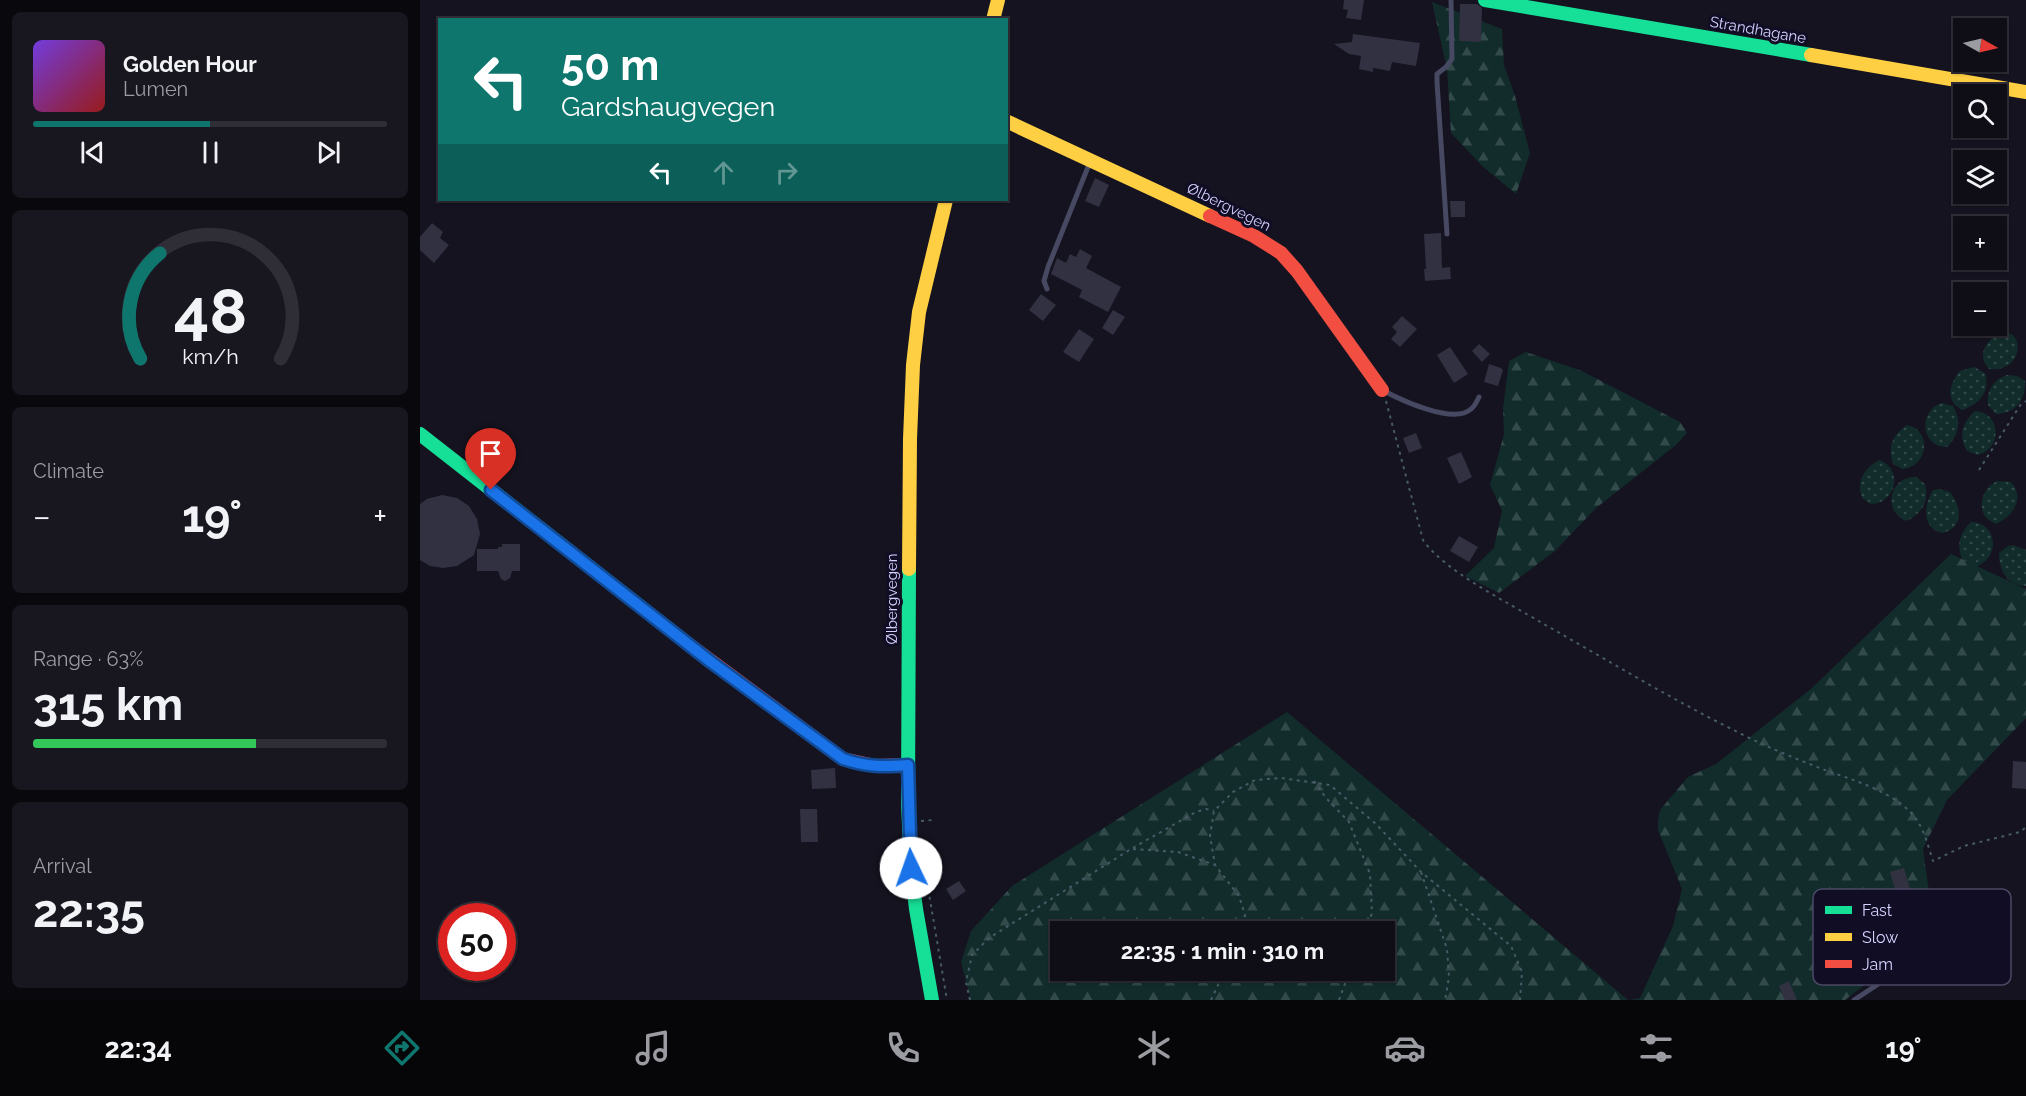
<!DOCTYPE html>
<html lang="en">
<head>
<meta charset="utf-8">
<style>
  :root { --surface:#0f0e17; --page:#181720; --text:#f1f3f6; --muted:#9b9ca1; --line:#2f2e36; --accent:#0f766e }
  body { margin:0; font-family:Raleway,sans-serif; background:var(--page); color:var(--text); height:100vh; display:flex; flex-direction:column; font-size:22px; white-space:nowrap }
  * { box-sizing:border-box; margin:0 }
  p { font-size:20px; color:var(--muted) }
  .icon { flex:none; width:33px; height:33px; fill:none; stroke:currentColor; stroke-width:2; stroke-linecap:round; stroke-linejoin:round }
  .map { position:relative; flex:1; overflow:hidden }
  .side { display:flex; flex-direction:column; gap:12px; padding:12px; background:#08080d; width:420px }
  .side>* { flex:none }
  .guide { position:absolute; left:18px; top:18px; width:570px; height:183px; border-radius:0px; box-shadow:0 2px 4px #0004,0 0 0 2px var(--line); background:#0f766e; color:#fff; overflow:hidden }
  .needle { width:39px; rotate:98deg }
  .buttons { position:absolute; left:1533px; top:18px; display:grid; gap:12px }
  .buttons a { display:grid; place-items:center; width:54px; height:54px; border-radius:0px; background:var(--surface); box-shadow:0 2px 4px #0004,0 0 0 2px var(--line); font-size:30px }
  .speed { position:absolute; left:18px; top:903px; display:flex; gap:12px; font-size:30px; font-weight:700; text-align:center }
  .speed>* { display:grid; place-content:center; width:78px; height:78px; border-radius:50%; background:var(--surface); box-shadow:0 2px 4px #0004,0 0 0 2px var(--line); line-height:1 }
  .speed .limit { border:9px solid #d22; background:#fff; color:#111 }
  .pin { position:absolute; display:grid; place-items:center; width:51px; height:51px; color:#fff; margin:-62px -26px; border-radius:50% 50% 50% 0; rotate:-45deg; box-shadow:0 0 6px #0007 }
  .pin .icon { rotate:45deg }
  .me { position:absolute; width:66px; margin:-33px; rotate:357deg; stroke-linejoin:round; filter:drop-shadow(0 0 4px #0008) }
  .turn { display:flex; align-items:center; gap:21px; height:126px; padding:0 24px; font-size:27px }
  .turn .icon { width:78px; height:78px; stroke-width:2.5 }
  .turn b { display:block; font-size:42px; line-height:51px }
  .lanes { display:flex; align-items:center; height:57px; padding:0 24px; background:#0003; justify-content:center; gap:30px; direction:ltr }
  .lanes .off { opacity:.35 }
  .big { font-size:45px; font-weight:700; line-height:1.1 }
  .side .widget { flex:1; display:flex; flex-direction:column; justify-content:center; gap:9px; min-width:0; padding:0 21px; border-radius:9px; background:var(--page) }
  .side .dial { align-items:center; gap:0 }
  .dial svg { height:156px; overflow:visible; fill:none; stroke:var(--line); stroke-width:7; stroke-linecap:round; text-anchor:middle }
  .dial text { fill:var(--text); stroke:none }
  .song { display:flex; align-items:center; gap:18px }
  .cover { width:72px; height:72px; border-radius:9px; background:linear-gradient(135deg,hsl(260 70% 55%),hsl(0 70% 35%)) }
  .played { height:6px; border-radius:3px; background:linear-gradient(90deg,var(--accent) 50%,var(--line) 50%) }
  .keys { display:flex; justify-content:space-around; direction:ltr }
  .heat { display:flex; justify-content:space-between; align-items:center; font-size:33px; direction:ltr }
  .charge { height:9px; border-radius:4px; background:linear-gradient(90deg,#34c759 63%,var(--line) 0) }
  .trip { position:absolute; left:630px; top:921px; width:345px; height:60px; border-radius:0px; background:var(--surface); box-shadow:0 2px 4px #0004,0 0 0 2px var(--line); font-weight:700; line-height:60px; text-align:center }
  .menu { display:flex; height:96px; justify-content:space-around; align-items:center; background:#060609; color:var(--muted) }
  .menu .icon { width:42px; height:42px }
  .menu .active { color:var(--accent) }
  .menu b { font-size:27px; color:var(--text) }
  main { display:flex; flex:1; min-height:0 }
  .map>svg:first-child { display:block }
  .grass { fill:url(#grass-dots) }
  .forest { fill:url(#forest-firs); fill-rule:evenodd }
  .building { fill:#323142 }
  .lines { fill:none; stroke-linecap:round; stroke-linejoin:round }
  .path { stroke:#485a67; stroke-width:2; stroke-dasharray:3 4.5; stroke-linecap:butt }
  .lane { stroke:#474861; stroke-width:5 }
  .fast { stroke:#16e098; stroke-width:14 }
  .slow { stroke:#ffcf43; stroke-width:14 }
  .jam { stroke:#f24e42; stroke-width:14 }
  .route-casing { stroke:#114b97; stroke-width:15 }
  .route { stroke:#1a73e8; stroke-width:10 }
  .labels { text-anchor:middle; stroke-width:6; stroke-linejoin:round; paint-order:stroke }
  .street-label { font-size:15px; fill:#d4d2ff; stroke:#100d25 }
  .key { fill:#100d25; stroke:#4b4866; stroke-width:1.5 }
  .key-label { font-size:16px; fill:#d4d2ff }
</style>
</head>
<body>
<main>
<section class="side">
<div class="widget">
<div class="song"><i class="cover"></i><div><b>Golden Hour</b><p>Lumen</p></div></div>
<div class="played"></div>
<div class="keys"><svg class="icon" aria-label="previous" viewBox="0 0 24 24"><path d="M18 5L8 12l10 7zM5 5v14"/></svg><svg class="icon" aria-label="pause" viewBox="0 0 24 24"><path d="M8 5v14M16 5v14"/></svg><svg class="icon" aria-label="next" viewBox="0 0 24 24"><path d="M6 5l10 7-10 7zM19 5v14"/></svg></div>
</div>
<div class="widget dial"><svg viewBox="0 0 100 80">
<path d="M14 69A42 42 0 1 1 86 69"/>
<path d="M14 69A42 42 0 0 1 24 15" stroke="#0f766e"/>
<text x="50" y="56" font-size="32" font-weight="700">48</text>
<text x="50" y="72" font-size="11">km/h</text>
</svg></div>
<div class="widget"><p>Climate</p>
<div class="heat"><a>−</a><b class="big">19°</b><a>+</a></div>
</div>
<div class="widget"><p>Range · 63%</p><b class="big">315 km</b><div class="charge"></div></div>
<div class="widget"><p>Arrival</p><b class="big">22:35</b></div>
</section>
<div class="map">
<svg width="1606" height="1000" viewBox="0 0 1606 1000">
  <defs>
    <pattern id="grass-dots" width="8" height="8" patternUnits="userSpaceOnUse" patternTransform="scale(1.5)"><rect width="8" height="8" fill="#112c2a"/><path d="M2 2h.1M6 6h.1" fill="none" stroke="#334a4a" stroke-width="1.8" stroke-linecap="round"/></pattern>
    <pattern id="forest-firs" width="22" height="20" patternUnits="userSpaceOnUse" patternTransform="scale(1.5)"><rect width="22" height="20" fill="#112c2a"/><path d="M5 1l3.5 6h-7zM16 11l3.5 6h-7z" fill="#334a4a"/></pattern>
  </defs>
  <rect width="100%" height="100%" fill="#14131f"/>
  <path class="grass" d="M1580,332C1606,328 1604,373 1569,369C1556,355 1566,341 1580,332Z
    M1554,367L1565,373C1571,391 1559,405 1542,410C1525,401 1529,384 1540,371Z
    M1587,375L1597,376L1605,381C1606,401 1595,413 1576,414L1568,405C1566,391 1574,379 1587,375Z
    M1522,403L1533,406C1542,421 1539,435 1527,447C1500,447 1498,410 1522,403Z
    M1555,411C1581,412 1583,449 1558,455L1547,451C1538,436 1542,423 1555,411Z
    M1487,425C1513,430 1508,468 1482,469L1473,464C1467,447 1473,434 1487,425Z
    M1459,460C1484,468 1476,504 1451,504L1442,498C1436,481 1444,468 1459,460Z
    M1496,477L1505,484C1510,501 1502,513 1487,521C1461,512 1470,476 1496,477Z
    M1577,481L1591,482C1606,498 1592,517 1576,524L1566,518C1557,505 1563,488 1577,481Z
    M1519,489L1530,492C1542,506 1544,529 1522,533C1501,528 1504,504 1513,490Z
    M1551,522C1578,522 1581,559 1555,567L1543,561C1536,546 1539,534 1551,522Z
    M1593,545L1606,550V586C1587,586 1579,570 1579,553L1588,546Z"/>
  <path class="forest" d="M1012,2L1082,29L1084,65L1095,96L1110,153L1096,194L1062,166L1031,133L1027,69Z
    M1106,352L1162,371L1260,422L1267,433L1256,445L1176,508L1135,551L1079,593L1045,576L1074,548L1082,510L1070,485L1084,434L1083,409L1089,361Z
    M1531,554L1606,589V718L1527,800L1503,849L1517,950L1451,980L1425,1000H1210L1220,998L1253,926L1262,889L1238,830V820L1240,810L1268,777L1296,764L1392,688Z
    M867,712L1208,1000H551L541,962L551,931L592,886ZM640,932H964V970H640Z"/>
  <path class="building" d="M924,0H944L941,20L926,18L928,10L923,9Z
    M1040,4H1057L1062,8L1061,42L1039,41Z
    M933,34L1000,43L996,66L972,62L970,71L953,68V72L939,69L941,56L929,54L914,44L932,42Z
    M675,178L689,185L679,207L665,201Z
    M1030,201H1045V217H1031Z
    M12,223L23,232L20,238L29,245L14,263L0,250V237Z
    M1021,233L1022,268L1030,267L1031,279L1005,281L1004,269H1006L1004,234Z
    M660,249L672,256L666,268L701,287L688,312L659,297L662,290L631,274L637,258L646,263L650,254L656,257Z
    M621,294L636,305L623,321L609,310Z
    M693,310L705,317L693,335L682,328Z
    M982,316L997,329L980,347L971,339L977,332L972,327Z
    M659,329L674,339L659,362L643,352Z
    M1059,344L1070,354L1062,362L1052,351Z
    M1030,347L1048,374L1034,383L1017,355Z
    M1069,364L1081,368L1083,370L1078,386L1064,382Z
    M996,433L1002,448L989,453L983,438Z
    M1041,452L1052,477L1039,484L1027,458Z
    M22,495L37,498L49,506L57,519L60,534L54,555L37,566L23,568L10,566L0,560V504L7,499Z
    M1039,536L1058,547L1049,562L1030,551Z
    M82,544H100V571H92L90,578L85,581L81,579L78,571H57V549H78V547H82Z
    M1593,761L1606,762V789L1592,788Z
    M415,768L416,788L392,789L391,770Z
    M380,809H397L398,842H381Z
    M1484,868L1491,892L1477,896L1470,872Z
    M539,881L546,891L533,900L526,889Z
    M1369,981L1377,1000H1365L1359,986Z"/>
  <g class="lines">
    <path class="path" d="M966,401L1003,540C1024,571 1089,603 1122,623C1194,664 1266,708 1342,744C1362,753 1384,762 1405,770C1433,780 1478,793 1496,819C1504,829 1509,849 1513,861L1544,846L1600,832L1606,827
      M1559,470L1601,404L1606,401
      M894,781L906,798L929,822L950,874L952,913L945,932
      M501,821L513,820
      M713,849L758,852L795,865
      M1001,872L1027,949L1029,977L1025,1000
      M507,882L527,1000
      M822,932L825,915L819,896L795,865L790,836L794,811L813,792L835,780L861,778L910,785L956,824L1001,872L1091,946L1102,972L1100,1000
      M550,1000L546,982L552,955L569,938L711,849L776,812L786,809L794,811
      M791,1000L805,970
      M919,1000L930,970"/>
    <path class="lane" d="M1027,234L1017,82V74L1026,67L1032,59L1031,0
      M627,289L624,281L628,267L670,162
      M964,391C981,400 1034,425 1051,409C1055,406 1057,401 1059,397
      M1434,1000L1522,942"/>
    <path class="fast" d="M1065,0L1391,55
      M0,434L263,640
      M489,569L488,803L491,868L496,909L512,1000"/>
    <path class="slow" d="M573,20L578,0
      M1391,55L1606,92
      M586,121L790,216
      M489,569L490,439L493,365L499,312L526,200"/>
    <path class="jam" d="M790,216L834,236L861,253L877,271L962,390
      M263,640L423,759L455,766L488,765"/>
  </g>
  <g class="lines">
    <defs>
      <path id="route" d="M71,490L291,662L423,759C447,767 463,767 488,765L491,868"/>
    </defs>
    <use href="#route" class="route-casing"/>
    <use href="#route" class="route"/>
  </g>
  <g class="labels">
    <g class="street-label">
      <text transform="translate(1338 30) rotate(10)" y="5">Strandhagane</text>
      <text transform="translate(809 207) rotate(26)" y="5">Ølbergvegen</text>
      <text transform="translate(472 599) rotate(-90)" y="5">Ølbergvegen</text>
    </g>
  </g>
  <rect x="1393" y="889" width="198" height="96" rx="9" class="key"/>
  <rect x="1405" y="906" width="27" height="8" fill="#16e098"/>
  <rect x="1405" y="933" width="27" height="8" fill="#ffcf43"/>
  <rect x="1405" y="960" width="27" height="8" fill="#f24e42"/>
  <g class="key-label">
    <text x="1442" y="916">Fast</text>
    <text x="1442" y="943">Slow</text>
    <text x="1442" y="970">Jam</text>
  </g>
</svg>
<div class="buttons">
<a><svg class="needle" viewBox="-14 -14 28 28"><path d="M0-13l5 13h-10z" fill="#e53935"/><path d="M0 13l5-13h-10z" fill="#9b9ca1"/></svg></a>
<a><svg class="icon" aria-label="search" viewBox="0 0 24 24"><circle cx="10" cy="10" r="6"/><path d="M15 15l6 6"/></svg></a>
<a><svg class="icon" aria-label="layers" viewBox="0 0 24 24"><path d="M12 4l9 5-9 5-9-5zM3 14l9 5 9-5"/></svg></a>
<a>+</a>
<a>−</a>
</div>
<div class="speed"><div class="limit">50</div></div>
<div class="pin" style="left:71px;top:490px;background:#d93025"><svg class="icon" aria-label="arrive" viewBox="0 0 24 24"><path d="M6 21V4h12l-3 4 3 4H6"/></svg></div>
<svg class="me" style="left:491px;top:868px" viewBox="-20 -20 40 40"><circle r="19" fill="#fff"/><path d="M0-13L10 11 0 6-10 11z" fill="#1a73e8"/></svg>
<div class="trip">22:35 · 1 min · 310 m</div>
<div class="guide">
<div class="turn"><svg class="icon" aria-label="left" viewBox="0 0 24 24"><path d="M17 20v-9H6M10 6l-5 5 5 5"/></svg><div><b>50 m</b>Gardshaugvegen</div></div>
<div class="lanes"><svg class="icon" aria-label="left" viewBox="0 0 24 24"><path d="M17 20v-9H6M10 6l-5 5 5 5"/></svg><svg class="icon off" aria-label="ahead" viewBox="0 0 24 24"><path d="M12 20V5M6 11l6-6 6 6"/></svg><svg class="icon off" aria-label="right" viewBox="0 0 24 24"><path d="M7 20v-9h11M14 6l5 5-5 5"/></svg></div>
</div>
</div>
</main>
<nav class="menu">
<b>22:34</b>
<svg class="icon active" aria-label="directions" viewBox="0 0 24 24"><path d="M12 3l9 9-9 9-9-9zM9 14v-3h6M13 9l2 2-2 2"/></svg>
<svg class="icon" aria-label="music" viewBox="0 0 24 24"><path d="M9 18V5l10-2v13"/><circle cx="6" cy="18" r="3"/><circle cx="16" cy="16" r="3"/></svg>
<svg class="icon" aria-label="phone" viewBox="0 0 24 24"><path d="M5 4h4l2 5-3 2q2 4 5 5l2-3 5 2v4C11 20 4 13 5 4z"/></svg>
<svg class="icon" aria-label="climate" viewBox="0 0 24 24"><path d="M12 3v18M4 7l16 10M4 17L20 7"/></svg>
<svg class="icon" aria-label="car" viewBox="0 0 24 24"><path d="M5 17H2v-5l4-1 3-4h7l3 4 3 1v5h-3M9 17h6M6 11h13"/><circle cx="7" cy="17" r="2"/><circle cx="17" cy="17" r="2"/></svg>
<svg class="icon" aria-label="filters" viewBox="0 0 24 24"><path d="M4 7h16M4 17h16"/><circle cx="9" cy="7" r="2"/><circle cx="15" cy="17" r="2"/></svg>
<b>19°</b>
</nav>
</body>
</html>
